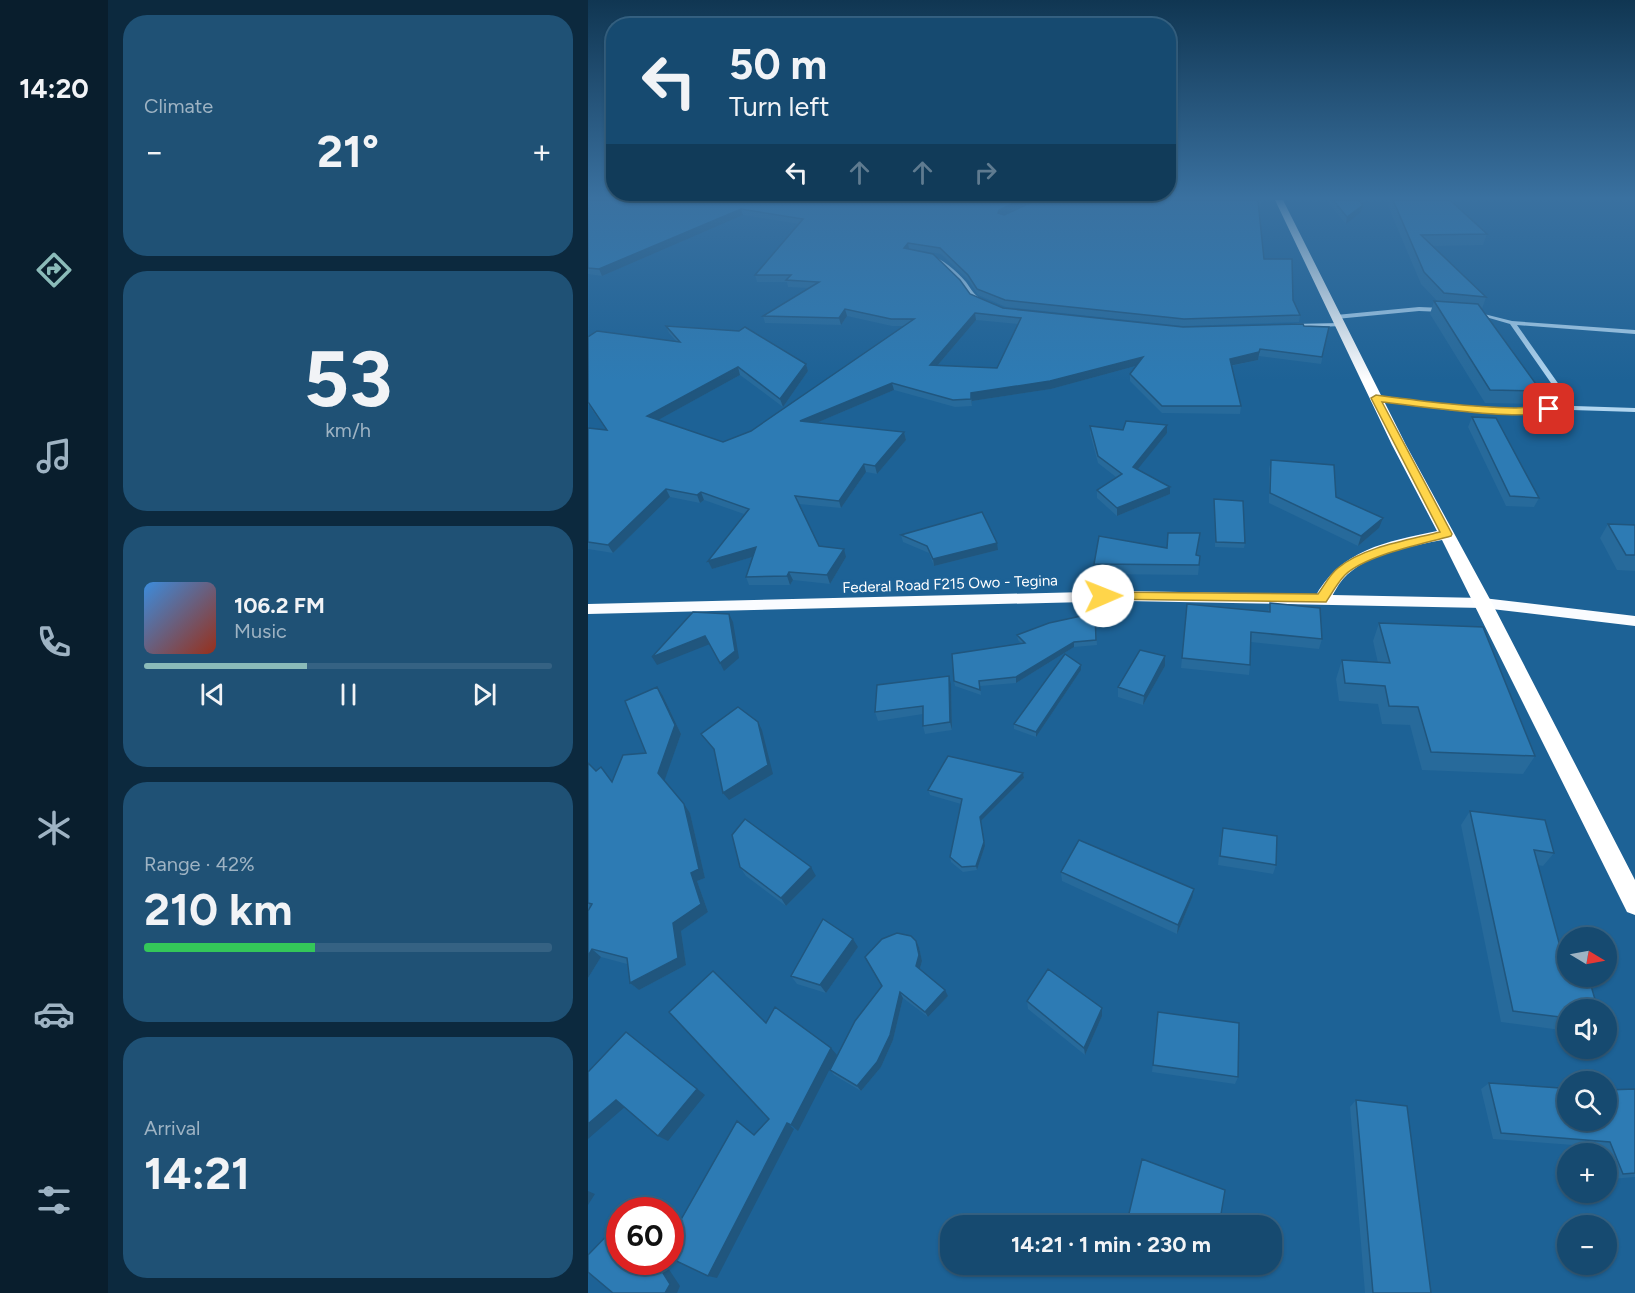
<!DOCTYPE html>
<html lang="en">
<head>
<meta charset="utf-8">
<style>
  :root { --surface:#164a70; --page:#1f5175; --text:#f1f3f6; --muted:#9eb3c3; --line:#356283; --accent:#8bbbb9 }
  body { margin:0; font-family:Figtree,sans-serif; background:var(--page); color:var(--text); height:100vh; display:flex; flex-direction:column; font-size:22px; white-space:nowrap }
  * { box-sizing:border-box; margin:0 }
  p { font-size:20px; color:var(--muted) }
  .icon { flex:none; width:33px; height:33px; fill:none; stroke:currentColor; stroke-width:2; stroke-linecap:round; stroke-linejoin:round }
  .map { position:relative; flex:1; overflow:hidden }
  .side { display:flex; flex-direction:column; gap:15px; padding:15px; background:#0c293e; width:480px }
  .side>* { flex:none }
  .top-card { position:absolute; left:18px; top:18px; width:570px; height:183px; border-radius:24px; box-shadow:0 2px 4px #0004,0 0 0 2px var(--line); background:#164a70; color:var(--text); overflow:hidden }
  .needle { width:39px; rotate:100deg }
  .buttons { position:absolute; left:969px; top:927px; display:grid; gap:12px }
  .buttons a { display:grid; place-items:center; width:60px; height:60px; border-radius:50%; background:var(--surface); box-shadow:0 2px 4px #0004,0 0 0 2px var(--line); font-size:30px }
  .speed { position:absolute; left:18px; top:1197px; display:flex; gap:12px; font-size:30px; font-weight:700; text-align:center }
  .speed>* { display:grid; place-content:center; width:78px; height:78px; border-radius:50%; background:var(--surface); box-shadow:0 2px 4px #0004,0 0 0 2px var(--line); line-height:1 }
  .speed .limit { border:9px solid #d22; background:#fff; color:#111 }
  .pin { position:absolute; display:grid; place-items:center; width:51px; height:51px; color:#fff; margin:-26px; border-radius:12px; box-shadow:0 3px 9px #0006 }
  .me { position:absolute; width:66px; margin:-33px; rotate:89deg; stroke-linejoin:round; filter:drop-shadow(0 0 4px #0008) }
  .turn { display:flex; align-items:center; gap:21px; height:126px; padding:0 24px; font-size:27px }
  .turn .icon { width:78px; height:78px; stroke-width:2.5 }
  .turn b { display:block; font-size:42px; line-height:51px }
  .lanes { display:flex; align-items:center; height:57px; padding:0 24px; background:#0003; justify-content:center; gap:30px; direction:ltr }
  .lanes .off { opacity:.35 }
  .big { font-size:45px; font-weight:700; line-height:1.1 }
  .side .tile { flex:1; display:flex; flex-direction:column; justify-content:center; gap:9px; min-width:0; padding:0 21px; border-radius:24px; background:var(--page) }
  .side .dial { align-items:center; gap:0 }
  .dial b { font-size:78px; line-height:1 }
  .song { display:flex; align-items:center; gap:18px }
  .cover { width:72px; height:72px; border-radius:9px; background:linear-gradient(135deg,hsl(210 70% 55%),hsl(10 70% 35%)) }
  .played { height:6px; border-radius:3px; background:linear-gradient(90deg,var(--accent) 40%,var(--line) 40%) }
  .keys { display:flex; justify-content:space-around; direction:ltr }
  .heat { display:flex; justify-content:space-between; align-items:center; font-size:33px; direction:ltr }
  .charge { height:9px; border-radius:4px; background:linear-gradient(90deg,#34c759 42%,var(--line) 0) }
  .trip { position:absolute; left:352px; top:1215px; width:342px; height:60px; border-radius:24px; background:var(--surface); box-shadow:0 2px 4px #0004,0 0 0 2px var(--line); font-weight:700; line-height:60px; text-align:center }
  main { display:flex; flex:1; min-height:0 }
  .dock { display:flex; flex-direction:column; width:108px; justify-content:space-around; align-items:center; background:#091e2d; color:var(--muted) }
  .dock .icon { width:42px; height:42px }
  .dock .current { color:var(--accent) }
  .dock b { font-size:27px; color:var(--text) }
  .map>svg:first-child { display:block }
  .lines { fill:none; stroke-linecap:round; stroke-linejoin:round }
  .minor { fill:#b1d5ef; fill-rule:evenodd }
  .major { fill:#fafcff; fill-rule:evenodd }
  .highway { fill:#fff; fill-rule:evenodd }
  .wall { fill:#276a9b; fill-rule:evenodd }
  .shaded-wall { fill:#20567e }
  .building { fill:#2d7bb4; stroke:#20567e; stroke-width:1.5; fill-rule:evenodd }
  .route { fill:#ffd54a; stroke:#a68a30; stroke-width:1.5 }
  .labels { text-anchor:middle; stroke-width:6; stroke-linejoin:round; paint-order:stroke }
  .street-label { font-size:15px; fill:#fff; stroke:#1d6296 }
</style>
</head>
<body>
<main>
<nav class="dock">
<b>14:20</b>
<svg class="icon current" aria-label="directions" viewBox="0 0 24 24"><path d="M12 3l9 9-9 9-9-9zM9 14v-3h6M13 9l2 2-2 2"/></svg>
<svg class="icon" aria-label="music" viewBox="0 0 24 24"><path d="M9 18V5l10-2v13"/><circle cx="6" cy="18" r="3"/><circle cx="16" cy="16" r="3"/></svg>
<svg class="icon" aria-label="phone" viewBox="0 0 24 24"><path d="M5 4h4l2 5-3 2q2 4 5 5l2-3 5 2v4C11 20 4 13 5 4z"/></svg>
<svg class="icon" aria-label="climate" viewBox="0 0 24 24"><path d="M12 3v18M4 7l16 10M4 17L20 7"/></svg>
<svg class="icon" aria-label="car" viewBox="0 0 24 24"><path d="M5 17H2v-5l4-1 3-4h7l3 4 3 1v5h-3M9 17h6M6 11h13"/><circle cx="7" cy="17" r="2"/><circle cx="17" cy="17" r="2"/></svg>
<svg class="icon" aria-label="filters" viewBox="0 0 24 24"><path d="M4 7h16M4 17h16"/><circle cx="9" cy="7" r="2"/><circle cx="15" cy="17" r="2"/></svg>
</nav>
<section class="side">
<div class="tile"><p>Climate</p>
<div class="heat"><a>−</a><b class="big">21°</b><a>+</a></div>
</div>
<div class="tile dial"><b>53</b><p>km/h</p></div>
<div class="tile">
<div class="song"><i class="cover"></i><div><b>106.2 FM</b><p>Music</p></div></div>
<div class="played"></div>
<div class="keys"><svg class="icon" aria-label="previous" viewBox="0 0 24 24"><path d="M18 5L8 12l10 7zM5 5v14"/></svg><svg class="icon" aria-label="pause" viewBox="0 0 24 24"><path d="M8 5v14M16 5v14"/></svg><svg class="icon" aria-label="next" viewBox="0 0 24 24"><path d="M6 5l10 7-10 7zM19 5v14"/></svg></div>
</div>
<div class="tile"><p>Range · 42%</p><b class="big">210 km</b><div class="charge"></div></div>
<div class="tile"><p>Arrival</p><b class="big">14:21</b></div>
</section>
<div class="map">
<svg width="1047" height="1293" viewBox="0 0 1047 1293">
  <rect width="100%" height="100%" fill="#1d6296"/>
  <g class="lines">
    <path class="minor" d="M334,252C352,257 366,268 378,282C383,289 386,295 394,300V302C380,301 372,282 362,272C354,264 344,258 332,255Z
      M831,307L855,308L858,310L855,312L831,311L748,319L745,317L748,315Z
      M884,311L924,321L1047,330V334L929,325L986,406L1047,408V412L984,410L931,413L880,412L785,400L784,398L788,396L880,408L931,409L979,406L922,324L884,313Z
      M752,323L755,325L754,326L704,328L701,326L704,324Z"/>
    <path class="major" d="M538,591L895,598L1047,616V626L895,608L538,601L0,614V604Z"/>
    <path class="highway" d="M687,200H695L818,445L904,603L1047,880V915L1039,912L854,540C820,547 779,553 755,579C749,586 745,595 740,603H728L726,599C752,549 798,542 849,531L804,445Z"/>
  </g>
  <path class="wall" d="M0,200H445L415,215H416L673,200V207H671L676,259L705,300L712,315L711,322L595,326L418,307L390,295L381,281L353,254L321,249L382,294L415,308L595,327L716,326L741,327L733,364L671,356L670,360L643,366L653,406L652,414L574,413L542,381V374L548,366L463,389L384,401V406L367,407L306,390L228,423L316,432L318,440L289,474L278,472L253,508L211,504L231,546L258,557L242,584L205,580L202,585H161L158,577L164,557L124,569L120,561L156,514L116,500L112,503L82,497L25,553L0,549V428L18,430L0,404V337L89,342L81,333L78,326L218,364L220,371L195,407L152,375L70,420L135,442L163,431L316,326H304L259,316L253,325L177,323L175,316L221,288L200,287L199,282H169L167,275L211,224L155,215L14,276L0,274ZM388,320L430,324L409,368L349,366Z
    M738,200H771L775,205L773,212L758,224Z
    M801,200H862L899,234L895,245L844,246L898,297L894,309L953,391L947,404L897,403L842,314L846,301H849L833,284L800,206Z
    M884,417L951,498L946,507L918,506L880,427Z
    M579,425V433L549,469L582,494L529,516L509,498V490L528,477L510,463L502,433V426L535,430Z
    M683,460L748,497L791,528L770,546L681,503V469Z
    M626,499L657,543L656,548L627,547Z
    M1020,524L1047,525V571L1029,570L1012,538Z
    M612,533L609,555L612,556L610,575L506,574V564L579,548Z
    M313,535L410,550L346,566L341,553L315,542Z
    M682,603L734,639L731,649L663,642L662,665L661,675L593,668L599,604L680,612Z
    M507,613L509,645L486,647L428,683L392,686L393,695L367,686L366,681L433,643L430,640L429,635Z
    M791,623L947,756L935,774L834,770L822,725L794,724L790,704L751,701L748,679L754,660L790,663L785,641Z
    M577,656V666L555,705L530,697V687Z
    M493,670L448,737L426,729V724Z
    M363,684L364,730L337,734L335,726V714L290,721L287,712Z
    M75,696L93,734L76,781L102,813L117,878L109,881L120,912L93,931L98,965L51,990L42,983L39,964L13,957L0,978V763L8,771L24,781L58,753Z
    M435,773L436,778L393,821L397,846L389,870L375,872L363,862L362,857L373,804L342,795L340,790Z
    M882,811L966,853L955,866L950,865L980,1010V1031L913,1022L873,825Z
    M635,828L688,865L685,874L630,865L633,837Z
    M152,867L228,876L198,906L158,876Z
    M473,872L604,898L589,934L474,881Z
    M328,941L331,947L334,961L332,969L360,996L340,1017L315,998L305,1040L293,1067L273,1091L246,1075L242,1070L294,986Z
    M270,947L238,993L209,984L203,976Z
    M439,1001L514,1008V1016L497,1055L440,1009Z
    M570,1012L650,1077L647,1084L564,1072Z
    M901,1083L973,1092L1047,1089V1177L1024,1179L1018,1166V1154H1014L1011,1147L905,1139L893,1089Z
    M768,1100L843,1293H777L762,1107Z"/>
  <path class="shaded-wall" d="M432,200H445L412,216L410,213L411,210Z
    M775,205L773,212L758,224L759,217Z
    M153,209L155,215L14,276L11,269Z
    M320,243L321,249L316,248Z
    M257,309L259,316L253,325L251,318Z
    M387,313L388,320L343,373L342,365Z
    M672,349L670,360L641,366L642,359Z
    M555,357V364L463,389L384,401V406L383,393Z
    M218,364L220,371L195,407L192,399Z
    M150,367L152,375L63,424L59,416Z
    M304,383L306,390L214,429L212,421Z
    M579,425V433L545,475V467Z
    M316,432L318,440L289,474L287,466Z
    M276,464L278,472L253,508L251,501Z
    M582,487V494L529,516V508Z
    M78,489L82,497L25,553L20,545Z
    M113,492L116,500L112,503L109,495Z
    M795,518L791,528L770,546L773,536Z
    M409,543L410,550L346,566L345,559Z
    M168,547L171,555L124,569L120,561Z
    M256,549L258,557L242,584L239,575Z
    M201,572L205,580L202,585L199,576Z
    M141,614L145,622L151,658L136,671L132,663Z
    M117,636L122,644L69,665L64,657Z
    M486,642V647L428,683V677Z
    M577,656V666L555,705L556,696Z
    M493,665V670L448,737V732Z
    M361,676L363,684L364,730L362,722Z
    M69,687L75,696L93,734L76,782L70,773Z
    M170,722L174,730L185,774L141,800L135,793Z
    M435,773L436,778L393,821L397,846L389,870L388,866L392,817Z
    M96,804L102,813L117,878L109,881L120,912L93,931L98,965L51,990L42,983L85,923L103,873Z
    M223,867L228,876L198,906L193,898Z
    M606,889L604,898L589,934L590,925Z
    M265,939L270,947L238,993L232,985Z
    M328,941L331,947L334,961L331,972L328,966Z
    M4,949L13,957L0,978V956Z
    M357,990L360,996L340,1017L337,1012Z
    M312,992L315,998L305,1040L293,1067L273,1091L269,1086Z
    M514,1008V1016L497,1055L496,1048Z
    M38,1032L117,1095L80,1141L70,1136Z
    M243,1048L249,1055L210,1131L203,1125Z
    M28,1100L38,1106L0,1139V1124Z
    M199,1123L206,1129L129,1278L120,1276Z
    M0,1191L7,1194L0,1205Z
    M68,1262H76L92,1286L89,1293H77Z"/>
  <path class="building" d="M0,200H432L411,210L410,213L416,215L449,200H673L670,201L676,259H704L705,300L712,315L596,319L417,300L389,289L380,275L352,248L320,243L316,248L345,254L372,280L382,294L415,308L595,327L715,324L716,326L741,327L734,357L672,349L671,352L642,359L653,406H574L542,374L555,357L462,381L383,393V399L365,400L304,383L212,421L316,432L287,466L276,464L251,501L207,496L231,546L256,549L239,575L201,572L199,576L158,577L168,547L120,561L161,509L113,492L109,495L78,489L20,545L0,542V428L19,430L0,402V337L9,331L92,342L78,326L151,331L157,327L218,364L192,399L150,367L59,416L135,442L163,431L326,319H303L257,309L251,318L175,316L231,282L198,280L203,275H167L215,219L153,209L11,269L0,268ZM387,313L433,318L409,368L342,365Z
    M745,200H771L775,205L759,217Z
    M805,200H862L899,234L833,235L898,297L856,293L836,272Z
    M846,301L890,304L953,391L902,390Z
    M884,417L908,418L951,498L922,496Z
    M538,421L579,425L545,467L582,487L529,508L509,490L534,474L510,456L502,426L535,430Z
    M683,460L746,465L748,497L795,518L773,536L682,493Z
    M626,499L655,501L657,543L628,542Z
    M394,512L409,543L345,559L339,546L313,535Z
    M1020,524L1047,525V555H1038Z
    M580,533H612L608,555L612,556L611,565L506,564L511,536L579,548Z
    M682,603L732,608L734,639L663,632L662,665L594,658L599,604L682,612Z
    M105,612L141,614L147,651L132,663L117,636L64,657Z
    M507,613L508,640L486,642L428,677L391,681L392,690L366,681L364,654L437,643L429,635L461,623Z
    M791,623L895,627L947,756L843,752L830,707L801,706L797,686L757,683L754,660L802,663Z
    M552,650L577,656L556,696L530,687Z
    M477,654L493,665L448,732L426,724Z
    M361,676L362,722L335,726V706L287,712L289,685Z
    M69,687L87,725L70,773L96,804L111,869L103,873L113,904L85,923L90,958L42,983L39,958L4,949L0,956V911L4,904L0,903V763L8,771L13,767L24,782L35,755L58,753L37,701Z
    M150,707L170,722L180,765L135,793L126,749L113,734Z
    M360,756L435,773L392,817L396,842L388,866L374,867L362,857L374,799L340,790Z
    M882,811L957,820L966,853L946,850L980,976L981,980L1002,982L1010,1010H980V1018L925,1011Z
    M157,819L223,867L193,898L152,867L144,835Z
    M635,828L689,836L688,865L632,856Z
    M491,840L606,889L590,925L473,872Z
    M235,919L265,939L232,985L203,976Z
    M309,933L323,936L328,941L331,955L328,966L357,990L337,1012L312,992L302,1035L289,1062L269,1086L242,1070L267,1021L294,986L277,957L294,939Z
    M460,969L514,1008L496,1048L439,1001Z
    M125,971L178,1023L187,1007L243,1048L203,1125L199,1123L120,1276L82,1258V1239L149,1121L166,1135L181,1119L81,1012Z
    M570,1012L651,1023L650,1077L565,1065Z
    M38,1032L109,1089L70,1136L28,1100L0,1124V1072Z
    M901,1083L972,1088L973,1092H980V1120H1018V1090L1047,1089V1173L1035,1174L1022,1142L913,1133Z
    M768,1100L819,1106L843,1293H785Z
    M554,1159L637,1190L631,1226H538Z
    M32,1222V1262H68L82,1284L77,1293H25L0,1272V1255Z"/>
  <linearGradient id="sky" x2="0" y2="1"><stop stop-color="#103652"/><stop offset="0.52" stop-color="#3a71a0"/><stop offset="1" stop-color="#3a71a0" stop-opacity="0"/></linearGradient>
  <rect width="1047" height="381" fill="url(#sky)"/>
  <path class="route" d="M788,395C834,401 879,407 926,408C937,409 957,402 966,409C946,424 824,405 794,402L864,534L863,536C835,544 778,555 757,575C750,582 744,593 738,602L511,599L509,596L515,592L730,594C736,586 742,574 750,568C775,547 821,540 852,532L783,398Z"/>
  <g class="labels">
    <g class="street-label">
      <text transform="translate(362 584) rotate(-2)" y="5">Federal Road F215 Owo - Tegina</text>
    </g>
  </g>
</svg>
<div class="buttons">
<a><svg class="needle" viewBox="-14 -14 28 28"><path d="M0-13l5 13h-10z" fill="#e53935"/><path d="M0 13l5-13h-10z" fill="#9eb3c3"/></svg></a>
<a><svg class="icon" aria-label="sound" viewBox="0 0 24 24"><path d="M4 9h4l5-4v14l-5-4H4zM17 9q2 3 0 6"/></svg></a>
<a><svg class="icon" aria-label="search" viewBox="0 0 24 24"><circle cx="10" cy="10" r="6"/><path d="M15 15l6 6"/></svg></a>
<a>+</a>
<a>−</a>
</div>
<div class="speed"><div class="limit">60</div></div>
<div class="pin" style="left:961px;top:409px;background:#d93025"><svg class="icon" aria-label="arrive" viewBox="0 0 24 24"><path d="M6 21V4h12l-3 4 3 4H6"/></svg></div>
<svg class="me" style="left:515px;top:596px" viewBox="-20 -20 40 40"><circle r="19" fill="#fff"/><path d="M0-13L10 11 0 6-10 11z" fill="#ffd54a"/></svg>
<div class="trip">14:21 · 1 min · 230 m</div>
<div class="top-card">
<div class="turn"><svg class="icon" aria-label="left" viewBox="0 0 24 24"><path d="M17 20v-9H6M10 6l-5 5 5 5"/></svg><div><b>50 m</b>Turn left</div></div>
<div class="lanes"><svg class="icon" aria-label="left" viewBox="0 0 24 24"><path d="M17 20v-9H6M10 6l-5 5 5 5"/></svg><svg class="icon off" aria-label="ahead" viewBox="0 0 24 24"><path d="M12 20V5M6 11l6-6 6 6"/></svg><svg class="icon off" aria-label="ahead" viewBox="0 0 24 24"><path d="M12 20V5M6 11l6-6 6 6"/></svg><svg class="icon off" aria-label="right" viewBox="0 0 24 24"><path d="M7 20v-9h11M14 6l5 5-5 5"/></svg></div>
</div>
</div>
</main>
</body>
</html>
